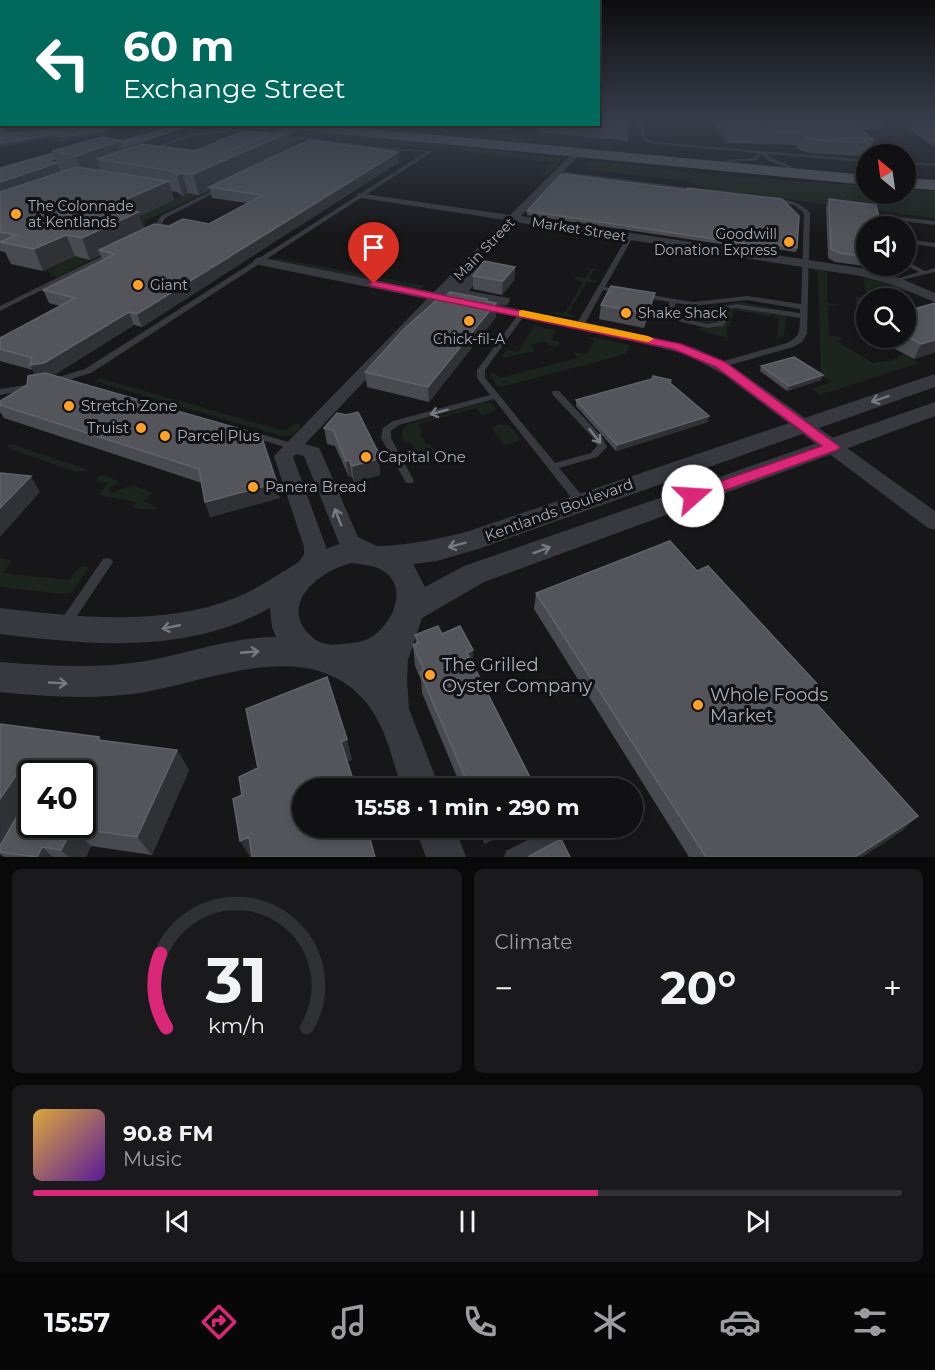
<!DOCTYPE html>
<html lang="en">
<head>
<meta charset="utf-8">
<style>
  :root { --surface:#111113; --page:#1a1a1c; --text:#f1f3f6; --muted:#9c9da0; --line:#303133; --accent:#db2777 }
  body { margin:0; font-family:Montserrat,sans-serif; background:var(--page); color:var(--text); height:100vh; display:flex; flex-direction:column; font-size:22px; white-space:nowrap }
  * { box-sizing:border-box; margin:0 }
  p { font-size:20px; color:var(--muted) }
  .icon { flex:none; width:33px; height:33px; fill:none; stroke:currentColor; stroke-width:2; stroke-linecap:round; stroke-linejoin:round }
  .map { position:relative; height:857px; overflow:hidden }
  .sheet { display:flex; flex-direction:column; gap:12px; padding:12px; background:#09090a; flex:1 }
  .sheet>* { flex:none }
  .banner { position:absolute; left:0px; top:0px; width:600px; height:126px; box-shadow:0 3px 9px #0003,0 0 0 2px var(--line); background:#00695c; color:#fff; overflow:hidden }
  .needle { width:39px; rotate:331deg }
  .controls { position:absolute; left:856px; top:144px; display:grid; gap:12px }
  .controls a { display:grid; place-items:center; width:60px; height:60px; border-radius:50%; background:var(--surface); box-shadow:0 3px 9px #0003,0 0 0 2px var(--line); font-size:30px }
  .speed { position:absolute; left:18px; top:760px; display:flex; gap:12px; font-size:30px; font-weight:700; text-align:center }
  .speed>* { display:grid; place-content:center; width:78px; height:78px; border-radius:50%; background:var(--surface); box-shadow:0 3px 9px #0003,0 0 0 2px var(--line); line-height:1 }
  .speed .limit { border:3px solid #111; border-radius:9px; background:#fff; color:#111 }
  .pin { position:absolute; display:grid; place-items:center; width:51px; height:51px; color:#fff; margin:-62px -26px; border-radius:50% 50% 50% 0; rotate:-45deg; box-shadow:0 0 6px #0007 }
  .pin .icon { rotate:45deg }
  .me { position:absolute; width:66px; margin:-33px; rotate:71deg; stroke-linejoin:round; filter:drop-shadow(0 0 4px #0008) }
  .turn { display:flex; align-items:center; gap:21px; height:126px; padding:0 24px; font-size:27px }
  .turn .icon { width:78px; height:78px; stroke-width:2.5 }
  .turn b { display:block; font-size:42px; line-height:51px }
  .big { font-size:45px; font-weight:700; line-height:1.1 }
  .sheet .tile { flex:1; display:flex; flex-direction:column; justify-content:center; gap:9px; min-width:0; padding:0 21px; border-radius:9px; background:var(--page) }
  .sheet .dial { align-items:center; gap:0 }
  .dial svg { height:156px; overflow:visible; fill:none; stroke:var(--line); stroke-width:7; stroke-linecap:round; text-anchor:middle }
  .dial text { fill:var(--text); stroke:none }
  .song { display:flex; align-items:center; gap:18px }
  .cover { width:72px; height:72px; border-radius:9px; background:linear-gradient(135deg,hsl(40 70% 55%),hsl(270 70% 35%)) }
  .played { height:6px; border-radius:3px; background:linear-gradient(90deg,var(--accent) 65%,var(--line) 65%) }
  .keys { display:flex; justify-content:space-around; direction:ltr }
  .heat { display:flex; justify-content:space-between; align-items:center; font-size:33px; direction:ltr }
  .sheet .tiles { flex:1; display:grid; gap:12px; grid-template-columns:1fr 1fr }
  .tile:last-child { grid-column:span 2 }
  .trip { position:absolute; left:292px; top:778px; width:351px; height:60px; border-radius:30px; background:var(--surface); box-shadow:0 3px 9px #0003,0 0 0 2px var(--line); font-weight:700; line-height:60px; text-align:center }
  .tab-bar { display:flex; height:96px; justify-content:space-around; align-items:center; background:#070708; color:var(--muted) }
  .tab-bar .icon { width:42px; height:42px }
  .tab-bar .current { color:var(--accent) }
  .tab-bar b { font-size:27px; color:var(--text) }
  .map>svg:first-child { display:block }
  .green { fill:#1c251d }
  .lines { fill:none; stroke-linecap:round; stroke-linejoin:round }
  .service { fill:#37393f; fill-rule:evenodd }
  .pedestrian { fill:#37393f; fill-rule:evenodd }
  .minor { fill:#37393f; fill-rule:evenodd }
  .tertiary { fill:#37393f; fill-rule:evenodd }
  .primary { fill:#53575e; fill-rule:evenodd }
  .wall { fill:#484a4f; fill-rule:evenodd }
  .shaded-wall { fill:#303135 }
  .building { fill:#53555b; stroke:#60636a; stroke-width:1.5 }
  .oneway { stroke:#757a83 }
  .route { fill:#db2777; stroke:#8e194d; stroke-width:1.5 }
  .slow { fill:#f59e0b }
  .poi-dot { fill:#ffa129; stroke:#121214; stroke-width:2 }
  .labels { text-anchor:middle; stroke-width:6; stroke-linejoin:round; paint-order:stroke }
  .far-poi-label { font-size:14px; fill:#a8afbb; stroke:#121214; text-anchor:start }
  .far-street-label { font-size:14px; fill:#a8afbb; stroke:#121214 }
  .poi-label { font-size:15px; fill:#a8afbb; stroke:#121214; text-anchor:start }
  .street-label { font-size:15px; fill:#a8afbb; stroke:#121214 }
  .near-poi-label { font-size:18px; fill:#a8afbb; stroke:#121214; text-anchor:start }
</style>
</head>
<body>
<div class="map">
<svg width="935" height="857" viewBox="0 0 935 857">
  <rect width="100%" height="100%" fill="#171719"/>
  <path class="green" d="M213,125H242L350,134L562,158C557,165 548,177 540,176L552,162L439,149L435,150L433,148L398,146L394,147V145L252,129H214Z
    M303,141L309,143L145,221V230L141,235L57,277L53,276L47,270L129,230L115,227L294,143Z
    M596,161L707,174L867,186V194H906V189L935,191V218L706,189L690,182L585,169L588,167L583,164Z
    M276,258L425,286L420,289L272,259Z
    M582,267L604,271L594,270L589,279L598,281L596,283L587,282L568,313L577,318L553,314L555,312L565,313L583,282L574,279L576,277L585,278L590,270Z
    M808,268L833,271H822L829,273L827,274V303L840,305L828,306L829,335L843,338L838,342L873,363L893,360L903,354L919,363L820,395L812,389L831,382L821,375L818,272Z
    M853,277C870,280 895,283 908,293L901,290L867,298L863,301L867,303V306L860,307L856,304V297H867L864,280Z
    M740,302L786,310L736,304L722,309L718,322C706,325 680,324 673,312L676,306L700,308Z
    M737,308L783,315L786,317L784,336L777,339L779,318L774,317L775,314H772V317L734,310L730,327H726L728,338L695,329C714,323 721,338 730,310Z
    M525,323L566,333L556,331L551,340L560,342L558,346H551L545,341L531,345L535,351L502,358L506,350L518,352L534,326Z
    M584,336L630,345L626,354L505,386H498L489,375L493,372L500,378L578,358L573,352L587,354L594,340Z
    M100,378L285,431L295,423L300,424L301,427L292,435L282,436L94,381Z
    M482,403H492L496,410L482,416L476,408L418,424L422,431L420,434L426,444L431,445L436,453L415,459L411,451L415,450L411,442L406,443C401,436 400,431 407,425Z
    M499,424L509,425L519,437V441L505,445L491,428Z
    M11,444L86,469L87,471L76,472L12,450L7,446Z
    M102,475L117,480L119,483L109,487L111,493L133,485L153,493L144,501L158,508L153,510L135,508L133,507L136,502L98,495L108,483L97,481L98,477Z
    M0,558L12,560L3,573L69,580L79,567L87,566L88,569L72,592L63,594L0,587Z"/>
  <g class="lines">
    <path class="service" d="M635,118H639L646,138L656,142L867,160V162L767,154L773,159L792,166L790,168L769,161L761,154L757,160L728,162L726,160L754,158L757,153L654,144L643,140Z
      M234,129L389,148L433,151L91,373L58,383H52L51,381L52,379L85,369L426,152L389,150L301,139L283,147L282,145L296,139L234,131L192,136L148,152L144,151L191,134Z
      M906,162L935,164V166L906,164Z
      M558,171L699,189L701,190L699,191L556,173Z
      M218,188L222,189L165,218L156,233L151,232L161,216Z
      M772,197C786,200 800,201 810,213L807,334L802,342L793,347L723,367H717L716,365L717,363L787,343C801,336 799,332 800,318L736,308L730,309L724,326L707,328L669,319L667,311L669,302L645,298L642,296L645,294L693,302L747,296L801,304L804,213L794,205L770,200L769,199ZM747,300L800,309V313L736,304L725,307L718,322L707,324L675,316L673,311L676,303L693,306Z
      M899,217L935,221V225L902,221L901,226H897L896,219Z
      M630,235L633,237L605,287L621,290L622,291L619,293L603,290L583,327H577L576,325L627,237Z
      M906,239L935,243V247L906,243Z
      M112,251L115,253L114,254L0,311V306Z
      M906,255L909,257L912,264L925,271L935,268V272L893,282V280L919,272L907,266Z
      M522,311L526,313L485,370V378L555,463L591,453L597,446L595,440L553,395L552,393L553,391H559L602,437L607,447L597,457L559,468L585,499L586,502L585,505H577L494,399L399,425L391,431V438L414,481L412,483H406L381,438L383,428L393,421L490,395L477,378V370L520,312Z
      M33,384L37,386L36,388L0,395V389Z
      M251,431L295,444L297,446L292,449L248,436L246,434L248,432Z
      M107,558L111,559L113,562L69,628L65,629L61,628L59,624L61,620L103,559Z
      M551,828H575L573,834L529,857H504L506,851Z"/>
    <path class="pedestrian" d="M473,266L484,271L469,291L509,298L510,300L507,305L492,306L448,296V292L470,267Z"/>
    <path class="minor" d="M66,127L70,129L69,131L9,135L5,133L9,131Z
      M575,151L579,154L578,156L521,216L861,268L900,278L935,293V302L890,284L860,276L515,222L447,295L618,329L695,348L735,368L935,511V530L928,528L723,374L685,354L618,337L440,301L305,444L319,448L321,452L358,537L381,548L384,554L381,560L373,563L341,548L304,456L296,454L293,457L326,547V555L311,580L303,582L295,580L292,573L304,554V547L274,456L427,299L259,265L253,261L259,257L434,292L505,220L362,198L357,195L358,193L510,215Z"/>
    <path class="tertiary" d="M935,374V387L478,549L437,561L413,564L425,587L464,566L935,402V416L484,582L422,618L408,660L407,679L409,709L440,789H402C393,762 387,732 371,709C317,633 217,679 146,692C97,700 49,697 0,692V662C49,666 98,669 146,661C190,653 232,637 276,637L272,627L270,608C187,655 91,645 0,634V608C77,617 161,627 235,598C272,583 301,555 340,544C356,540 369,547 385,546C412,544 439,539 466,532ZM352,563C359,564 368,565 375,567C410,579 397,619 373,636C364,642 353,643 342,644C331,645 321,645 312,637C276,605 320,570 352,563Z
      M415,828H455L466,857H426Z"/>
    <path class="primary" d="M177,124H198L90,159H80L78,156L80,153Z
      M271,124H319L867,175V185L277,128Z
      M90,142L97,146L95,149L0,175V167Z
      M906,178L935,180V190L906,188Z"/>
  </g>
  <path class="wall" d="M711,118H885L880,130L861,129L874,140L869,153H865L864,156L810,153L800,150L795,145L727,143Z
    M914,118L935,119V147L910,130Z
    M443,124H517L510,131Z
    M537,124H598L629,128L628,141L537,132Z
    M292,131L295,147L398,152L399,162L142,327L134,325L54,375L280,498L210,517L202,483L4,418L0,412V401L27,385L35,375L33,370L0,361V338L60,306L49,303L43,290L103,260L100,255L90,260L75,256L43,271L11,264L5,252L0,251V170L57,163L52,151L123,150L198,151L197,150L271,133L272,135ZM210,190L212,198L247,203L209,224L144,229L139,216L174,200L171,191L177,192L183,196L188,193L199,195Z
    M829,199L867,226V266H887L885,272L872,267L835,262L828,258L826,207Z
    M527,211L797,248L796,252L768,248L767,251L527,215Z
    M515,267L514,280L502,295L473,289V276Z
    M443,299L487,301L496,317L429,402L367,387L365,372Z
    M601,305L652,307L644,328L599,319Z
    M906,311L935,352L914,359L875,338H906Z
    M761,366L823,375L821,380L787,391L760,371Z
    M670,383L708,422L616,451L576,406V400Z
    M346,415L378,452L380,475L354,482L352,477H349L335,446L327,444L324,428Z
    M536,593L903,830L862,857H689L534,609Z
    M442,634L473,663L536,789H462L422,693L421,680L415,666L413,645L416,643L415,635Z
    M0,724L99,737L101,740L177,750L189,770L152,855L91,846L86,857H4L0,854ZM32,774H82L32,825Z
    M478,828H516L485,844Z"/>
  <path class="shaded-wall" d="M21,124L66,125L9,129L3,132L1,129L7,125Z
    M511,124H517L510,131Z
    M108,127L109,133L60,141L59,137Z
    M292,131L295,149L209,187L210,190L199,195L193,174L222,154L271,133L273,139Z
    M56,134L58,137L0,147V143Z
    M120,141L126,160L97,159L100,169L83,176L76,156Z
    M398,152L399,162L142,327L137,314Z
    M57,163L64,181L0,204V182Z
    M182,173L188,193L183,196L177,175Z
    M168,181L174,200L139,216L145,233L99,250L100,255L90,260L82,238L108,207Z
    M66,235L75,256L43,271L34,249Z
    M515,267L514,280L502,295L503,281Z
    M655,293L652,307L644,328L647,314Z
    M496,303V317L429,402L428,387Z
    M129,312L134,325L51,377L38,380L30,365Z
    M935,340V352L914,359L921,344Z
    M823,375L821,380L787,391L789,386Z
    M709,416L708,422L616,451L617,445Z
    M378,452L380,475L354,482L352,466Z
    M349,460L352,477H349L346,461Z
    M31,476L40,492L0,537V508Z
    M277,483L280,498L210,517L205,502Z
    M473,650V672L467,653Z
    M819,686L808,702L806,692Z
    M347,739L352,760L347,762L341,742Z
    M177,750L189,770L152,855L137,837Z
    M23,765L32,774V800L0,850V799Z
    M918,816L903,830L862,857H855Z
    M73,828L91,846L86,857H69L61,850Z
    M486,828H516L485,844Z
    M249,837L254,857H250L240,841Z
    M42,847L53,857H37Z"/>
  <path class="building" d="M0,118H2V124H21L7,125L1,129L8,134L68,130L71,125L70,124H94L108,127V130L59,137L56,134L0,143Z
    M598,118H627L629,128L590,124H598Z
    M722,118H846L874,140H865L869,143L814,140L804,138L799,132L730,130Z
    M915,118L935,119V131Z
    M285,130L292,131L193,174L182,173L177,175L172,171L97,159L141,144L222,154Z
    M244,131L271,133L222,154L197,150Z
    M103,137L120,141L76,156L52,151Z
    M309,140L398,152L137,314L129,312L44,363L30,365L32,358L0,349V338L75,298L43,290L115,254L99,250L154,224L169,226L183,219L209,224L263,195L209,187Z
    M36,158L57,163L0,182V170Z
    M77,167L168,181L108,207L138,212L82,238L66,235L34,249L0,242L16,235L0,232V192Z
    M561,174L687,190L688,188L782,199L799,216L797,248L769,244L768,247L527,211Z
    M829,199L876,205L881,226H867V257L839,253L831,249Z
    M484,261L515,267L503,281L473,276Z
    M611,286L655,293L647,314L601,305Z
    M450,292L487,299L486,301L496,303L428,387L365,372L404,329L439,298L443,299Z
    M935,303V340L921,344L906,336V311Z
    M794,357L823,375L789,386L761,366Z
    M45,373L261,435L277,483L205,502L199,469L0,405V401L27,385L28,376Z
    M653,376L671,380L670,383L709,416L617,445L576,400L652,379Z
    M358,412L378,452L375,453L378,459L352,466L349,460L346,461L333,430L324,428L337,413L346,415Z
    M0,473L31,476L0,508Z
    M670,541L697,571L708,566L819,686L806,692L918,816L855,857H706L536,593Z
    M438,626L442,634L460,626L473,650L467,653L536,789H470L420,672L424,670L413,645L419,642L415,635Z
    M327,677L347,739L341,742L356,789H303V828H367L375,857H252L249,837L240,841L233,799L242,795L239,777L258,768L246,709Z
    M0,724L99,737L98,740L177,750L137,837L73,828L61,850L42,847L37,857L0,852V846L32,790V825H82V774H39L23,765L0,799Z
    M561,839L570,857H528Z"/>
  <defs><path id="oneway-shaft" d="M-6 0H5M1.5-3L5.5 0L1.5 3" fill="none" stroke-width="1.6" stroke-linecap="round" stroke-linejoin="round" transform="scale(1.5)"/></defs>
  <g class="oneway">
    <use href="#oneway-shaft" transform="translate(880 399) rotate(162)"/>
    <use href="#oneway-shaft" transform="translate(439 412) rotate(165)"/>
    <use href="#oneway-shaft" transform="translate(595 436) rotate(52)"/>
    <use href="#oneway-shaft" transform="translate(338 517) rotate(-111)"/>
    <use href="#oneway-shaft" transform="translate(457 545) rotate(165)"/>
    <use href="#oneway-shaft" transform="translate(542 550) rotate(-20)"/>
    <use href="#oneway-shaft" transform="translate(171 627) rotate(169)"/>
    <use href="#oneway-shaft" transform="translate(250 652) rotate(-5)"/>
    <use href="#oneway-shaft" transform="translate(58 683) rotate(3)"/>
  </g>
  <linearGradient id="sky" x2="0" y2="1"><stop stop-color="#0d0d0e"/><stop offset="0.5" stop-color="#363c49"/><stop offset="1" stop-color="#363c49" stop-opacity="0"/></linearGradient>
  <rect width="935" height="238" fill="url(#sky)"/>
  <path class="route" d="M374,281L681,344L725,362L840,447L837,450L698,500H687L685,496L687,493L822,446L716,367L673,349L371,286L369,284Z"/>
  <path class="slow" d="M522,310L648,336L654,339L648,342L519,316V311Z"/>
  <g class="poi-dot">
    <circle cx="16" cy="214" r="6"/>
    <circle cx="789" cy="242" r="6"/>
    <circle cx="138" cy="285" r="6"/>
    <circle cx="626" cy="313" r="6"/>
    <circle cx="469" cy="321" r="6"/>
    <circle cx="69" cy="406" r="6"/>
    <circle cx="141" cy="428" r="6"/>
    <circle cx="165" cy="436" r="6"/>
    <circle cx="366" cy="457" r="6"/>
    <circle cx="253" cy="487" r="6"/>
    <circle cx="430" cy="675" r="6"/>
    <circle cx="698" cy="705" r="6"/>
  </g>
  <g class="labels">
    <g class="far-poi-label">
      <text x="28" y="211">The Colonnade<tspan x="28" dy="16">at Kentlands</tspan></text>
      <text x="777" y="239" text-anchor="end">Goodwill<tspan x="777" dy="16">Donation Express</tspan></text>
      <text x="150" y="290">Giant</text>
      <text x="638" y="318">Shake Shack</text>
      <text x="469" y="344" text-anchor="middle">Chick-fil-A</text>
    </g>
    <g class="far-street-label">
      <text transform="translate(579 229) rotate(9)" y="5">Market Street</text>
      <text transform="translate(484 249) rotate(-46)" y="5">Main Street</text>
    </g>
    <g class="poi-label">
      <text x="81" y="411">Stretch Zone</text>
      <text x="129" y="433" text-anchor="end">Truist</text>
      <text x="177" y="441">Parcel Plus</text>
      <text x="378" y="462">Capital One</text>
      <text x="265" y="492">Panera Bread</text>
    </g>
    <g class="street-label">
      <text transform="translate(559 510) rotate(-20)" y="5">Kentlands Boulevard</text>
    </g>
    <g class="near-poi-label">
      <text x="442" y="671">The Grilled<tspan x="442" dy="21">Oyster Company</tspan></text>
      <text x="710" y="701">Whole Foods<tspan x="710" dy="21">Market</tspan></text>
    </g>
  </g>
</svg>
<div class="controls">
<a><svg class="needle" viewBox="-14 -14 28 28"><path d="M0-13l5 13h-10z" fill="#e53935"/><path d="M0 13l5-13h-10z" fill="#9c9da0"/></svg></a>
<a><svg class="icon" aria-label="sound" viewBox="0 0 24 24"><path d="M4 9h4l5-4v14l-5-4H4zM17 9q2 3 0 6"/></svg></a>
<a><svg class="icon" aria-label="search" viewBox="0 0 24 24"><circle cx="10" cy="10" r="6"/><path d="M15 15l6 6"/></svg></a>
</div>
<div class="speed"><div class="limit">40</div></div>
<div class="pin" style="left:374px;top:284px;background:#d93025"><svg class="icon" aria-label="arrive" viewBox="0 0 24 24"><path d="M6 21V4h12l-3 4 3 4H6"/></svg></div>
<svg class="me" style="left:693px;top:496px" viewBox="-20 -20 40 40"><circle r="19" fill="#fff"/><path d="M0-13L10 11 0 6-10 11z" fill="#db2777"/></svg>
<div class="trip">15:58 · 1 min · 290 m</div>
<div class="banner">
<div class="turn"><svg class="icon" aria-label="left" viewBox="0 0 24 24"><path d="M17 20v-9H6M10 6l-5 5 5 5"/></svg><div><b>60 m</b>Exchange Street</div></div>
</div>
</div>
<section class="sheet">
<div class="tiles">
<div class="tile dial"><svg viewBox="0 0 100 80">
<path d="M14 69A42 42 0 1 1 86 69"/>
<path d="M14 69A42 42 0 0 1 11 31" stroke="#db2777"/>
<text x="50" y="56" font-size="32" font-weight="700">31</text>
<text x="50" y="72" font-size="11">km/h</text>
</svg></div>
<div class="tile"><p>Climate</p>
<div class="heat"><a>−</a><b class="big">20°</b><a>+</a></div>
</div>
<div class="tile">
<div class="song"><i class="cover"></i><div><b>90.8 FM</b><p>Music</p></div></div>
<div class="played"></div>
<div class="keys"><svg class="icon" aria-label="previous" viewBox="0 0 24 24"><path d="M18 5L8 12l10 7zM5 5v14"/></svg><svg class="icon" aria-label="pause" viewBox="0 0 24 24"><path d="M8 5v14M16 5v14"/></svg><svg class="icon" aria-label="next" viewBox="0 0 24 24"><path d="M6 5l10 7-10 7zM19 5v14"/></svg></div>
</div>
</div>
</section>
<nav class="tab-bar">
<b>15:57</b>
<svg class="icon current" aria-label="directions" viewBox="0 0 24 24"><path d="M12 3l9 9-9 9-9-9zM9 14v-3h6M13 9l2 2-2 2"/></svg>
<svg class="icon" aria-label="music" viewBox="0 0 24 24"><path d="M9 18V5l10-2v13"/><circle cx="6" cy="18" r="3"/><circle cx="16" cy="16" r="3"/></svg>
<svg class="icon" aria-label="phone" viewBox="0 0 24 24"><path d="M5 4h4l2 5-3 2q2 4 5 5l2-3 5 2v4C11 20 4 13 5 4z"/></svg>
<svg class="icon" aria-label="climate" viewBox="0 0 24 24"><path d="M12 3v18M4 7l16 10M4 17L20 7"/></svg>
<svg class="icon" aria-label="car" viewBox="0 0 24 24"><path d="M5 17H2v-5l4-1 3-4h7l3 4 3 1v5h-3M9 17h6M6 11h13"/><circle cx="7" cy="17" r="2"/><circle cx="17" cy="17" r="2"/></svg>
<svg class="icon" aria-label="filters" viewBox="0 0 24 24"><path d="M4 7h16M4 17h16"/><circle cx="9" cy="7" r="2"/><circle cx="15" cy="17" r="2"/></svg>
</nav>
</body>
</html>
